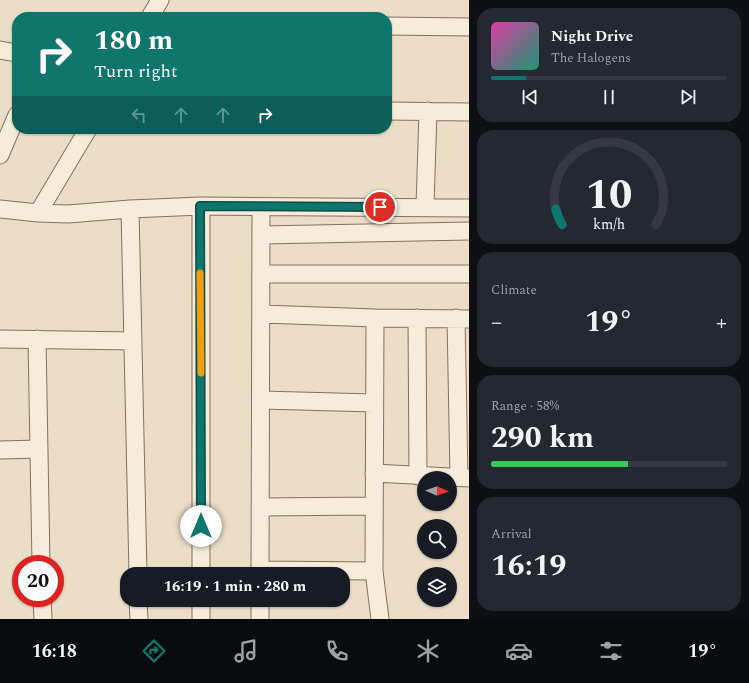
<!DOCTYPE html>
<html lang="en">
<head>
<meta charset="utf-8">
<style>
  :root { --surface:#171b24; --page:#242831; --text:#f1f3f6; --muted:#9ea1a6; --line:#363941; --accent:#0f766e }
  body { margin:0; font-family:Spectral,serif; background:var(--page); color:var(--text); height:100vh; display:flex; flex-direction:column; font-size:15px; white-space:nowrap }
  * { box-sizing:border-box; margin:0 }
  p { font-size:13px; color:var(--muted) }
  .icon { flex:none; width:22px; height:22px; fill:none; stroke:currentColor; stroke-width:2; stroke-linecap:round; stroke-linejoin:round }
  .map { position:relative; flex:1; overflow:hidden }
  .side { display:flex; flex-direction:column; gap:8px; padding:8px; background:#0d0f14; width:280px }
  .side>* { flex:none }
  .banner { position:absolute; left:12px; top:12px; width:380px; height:122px; border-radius:16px; box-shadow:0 1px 3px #0004; background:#0f766e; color:#fff; overflow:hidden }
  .needle { width:26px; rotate:92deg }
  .tools { position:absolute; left:417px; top:471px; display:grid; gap:8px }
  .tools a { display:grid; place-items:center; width:40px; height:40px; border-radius:50%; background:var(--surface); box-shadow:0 1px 3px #0004; font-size:20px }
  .speed { position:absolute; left:12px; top:555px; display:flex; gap:8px; font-size:20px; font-weight:700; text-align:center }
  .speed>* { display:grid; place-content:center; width:52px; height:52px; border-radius:50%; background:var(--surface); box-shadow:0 1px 3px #0004; line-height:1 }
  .speed .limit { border:6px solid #d22; background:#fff; color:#111 }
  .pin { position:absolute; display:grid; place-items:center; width:34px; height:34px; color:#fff; margin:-17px; border:2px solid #fff; border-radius:50%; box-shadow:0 1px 4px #0007 }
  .me { position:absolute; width:44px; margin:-22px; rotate:0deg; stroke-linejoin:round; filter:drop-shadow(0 0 3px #0008) }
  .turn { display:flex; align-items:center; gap:14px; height:84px; padding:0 16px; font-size:18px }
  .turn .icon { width:52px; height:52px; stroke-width:2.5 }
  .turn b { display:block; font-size:28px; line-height:34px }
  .lanes { display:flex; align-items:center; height:38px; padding:0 16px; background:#0003; justify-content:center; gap:20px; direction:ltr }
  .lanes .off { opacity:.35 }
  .big { font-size:30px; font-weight:700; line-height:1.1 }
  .side .tile { flex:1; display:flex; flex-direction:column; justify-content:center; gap:6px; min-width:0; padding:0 14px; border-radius:16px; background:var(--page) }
  .side .dial { align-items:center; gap:0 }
  .dial svg { height:104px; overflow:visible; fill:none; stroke:var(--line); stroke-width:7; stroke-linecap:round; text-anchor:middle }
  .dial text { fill:var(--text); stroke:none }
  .song { display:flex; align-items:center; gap:12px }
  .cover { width:48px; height:48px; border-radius:6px; background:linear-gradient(135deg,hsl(320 70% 55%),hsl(160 70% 35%)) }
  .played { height:4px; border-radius:2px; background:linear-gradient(90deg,var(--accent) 15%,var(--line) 15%) }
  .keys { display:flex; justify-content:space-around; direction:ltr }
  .heat { display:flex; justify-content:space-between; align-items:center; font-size:22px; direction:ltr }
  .charge { height:6px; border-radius:3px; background:linear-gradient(90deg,#34c759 58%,var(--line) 0) }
  .trip { position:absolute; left:120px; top:567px; width:230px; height:40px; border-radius:16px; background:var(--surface); box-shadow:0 1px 3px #0004; font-weight:700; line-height:40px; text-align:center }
  .tabs { display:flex; height:64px; justify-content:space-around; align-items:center; background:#090b0e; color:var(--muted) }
  .tabs .icon { width:28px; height:28px }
  .tabs .active { color:var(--accent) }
  .tabs b { font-size:18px; color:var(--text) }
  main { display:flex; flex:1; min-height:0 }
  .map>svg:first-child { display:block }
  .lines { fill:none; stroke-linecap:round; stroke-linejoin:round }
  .minor-casing { stroke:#83715e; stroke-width:19 }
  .minor { stroke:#f5ecd9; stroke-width:17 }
  .route-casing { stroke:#0a4d48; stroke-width:10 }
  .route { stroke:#0f766e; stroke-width:7 }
  .slow { stroke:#f59e0b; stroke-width:7 }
</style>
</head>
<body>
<main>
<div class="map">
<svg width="469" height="619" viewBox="0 0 469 619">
  <rect width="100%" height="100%" fill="#eadec7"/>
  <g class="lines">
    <defs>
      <path id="minor" d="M150,17L160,0
        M387,26L469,27
        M0,50L17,53
        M387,111L469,112
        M0,155L17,115
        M201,206V574
        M425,206L428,111
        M0,209L38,213L68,214L130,209L201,206L469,208
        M130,209L138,574
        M38,213L88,129
        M262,235L469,231
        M262,274H469
        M262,314L375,318L469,319
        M375,318L374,571L380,619
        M417,318L418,476
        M456,318L459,477
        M0,339L133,341
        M37,339L41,564
        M261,400L374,403
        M0,450L39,449
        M374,473L469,478
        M260,507L374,506
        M260,570L374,571
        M260,574L261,208
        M42,598L43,619
        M138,600L139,619
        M201,600V619
        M260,619V600"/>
    </defs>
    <use href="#minor" class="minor-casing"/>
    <use href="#minor" class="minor"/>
  </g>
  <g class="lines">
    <defs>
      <path id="route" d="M201,526L200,206L380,207"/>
    </defs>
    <use href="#route" class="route-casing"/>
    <use href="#route" class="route"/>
    <path class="slow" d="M200,273L201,373"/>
  </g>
</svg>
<div class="tools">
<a><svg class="needle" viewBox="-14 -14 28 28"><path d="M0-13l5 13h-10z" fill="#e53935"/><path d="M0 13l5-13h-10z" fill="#9ea1a6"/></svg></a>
<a><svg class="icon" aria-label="search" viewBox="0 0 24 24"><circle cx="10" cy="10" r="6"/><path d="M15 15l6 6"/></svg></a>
<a><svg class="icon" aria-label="layers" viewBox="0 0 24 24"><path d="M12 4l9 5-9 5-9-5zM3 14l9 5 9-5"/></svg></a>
</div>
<div class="speed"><div class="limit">20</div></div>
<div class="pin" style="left:380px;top:207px;background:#d93025"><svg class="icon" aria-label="arrive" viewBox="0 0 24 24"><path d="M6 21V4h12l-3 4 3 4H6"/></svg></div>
<svg class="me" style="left:201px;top:526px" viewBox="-20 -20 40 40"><circle r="19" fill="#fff"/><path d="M0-13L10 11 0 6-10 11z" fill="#0f766e"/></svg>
<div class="trip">16:19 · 1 min · 280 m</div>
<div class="banner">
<div class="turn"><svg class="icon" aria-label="right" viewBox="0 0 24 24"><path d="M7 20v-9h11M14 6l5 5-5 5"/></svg><div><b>180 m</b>Turn right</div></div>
<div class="lanes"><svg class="icon off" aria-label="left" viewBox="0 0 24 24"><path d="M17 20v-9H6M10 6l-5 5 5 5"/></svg><svg class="icon off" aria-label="ahead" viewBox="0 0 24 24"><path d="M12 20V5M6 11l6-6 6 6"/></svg><svg class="icon off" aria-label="ahead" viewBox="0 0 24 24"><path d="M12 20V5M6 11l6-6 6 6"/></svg><svg class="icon" aria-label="right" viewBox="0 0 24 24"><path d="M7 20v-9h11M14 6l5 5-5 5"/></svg></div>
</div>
</div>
<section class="side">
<div class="tile">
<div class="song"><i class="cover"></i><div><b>Night Drive</b><p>The Halogens</p></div></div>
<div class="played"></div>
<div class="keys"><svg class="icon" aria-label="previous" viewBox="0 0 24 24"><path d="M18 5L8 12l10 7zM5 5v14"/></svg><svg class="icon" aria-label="pause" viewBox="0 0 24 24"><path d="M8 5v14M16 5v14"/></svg><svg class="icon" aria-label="next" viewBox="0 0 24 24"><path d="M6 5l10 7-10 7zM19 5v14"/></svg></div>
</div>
<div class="tile dial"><svg viewBox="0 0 100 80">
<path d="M14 69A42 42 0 1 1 86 69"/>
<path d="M14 69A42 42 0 0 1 9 57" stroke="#0f766e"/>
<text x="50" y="56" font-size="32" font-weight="700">10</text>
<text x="50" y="72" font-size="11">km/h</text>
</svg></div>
<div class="tile"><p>Climate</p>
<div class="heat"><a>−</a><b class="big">19°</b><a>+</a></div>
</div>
<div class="tile"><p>Range · 58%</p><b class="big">290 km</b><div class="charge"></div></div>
<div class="tile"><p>Arrival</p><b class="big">16:19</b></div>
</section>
</main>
<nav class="tabs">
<b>16:18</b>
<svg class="icon active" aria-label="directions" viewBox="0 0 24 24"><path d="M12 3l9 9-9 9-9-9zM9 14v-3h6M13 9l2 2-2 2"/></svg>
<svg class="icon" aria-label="music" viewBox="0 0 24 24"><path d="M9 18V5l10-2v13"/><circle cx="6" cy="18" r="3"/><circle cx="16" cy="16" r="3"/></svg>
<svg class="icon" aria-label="phone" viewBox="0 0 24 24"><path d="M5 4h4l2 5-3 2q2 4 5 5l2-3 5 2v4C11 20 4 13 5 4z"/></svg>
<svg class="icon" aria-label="climate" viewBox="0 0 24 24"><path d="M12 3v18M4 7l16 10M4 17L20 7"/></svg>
<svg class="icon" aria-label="car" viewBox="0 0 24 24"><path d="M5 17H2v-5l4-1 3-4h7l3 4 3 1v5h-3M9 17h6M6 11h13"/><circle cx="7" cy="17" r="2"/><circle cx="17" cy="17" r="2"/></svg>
<svg class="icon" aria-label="filters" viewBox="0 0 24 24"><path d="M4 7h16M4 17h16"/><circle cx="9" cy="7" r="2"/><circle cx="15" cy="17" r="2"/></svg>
<b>19°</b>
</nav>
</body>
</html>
